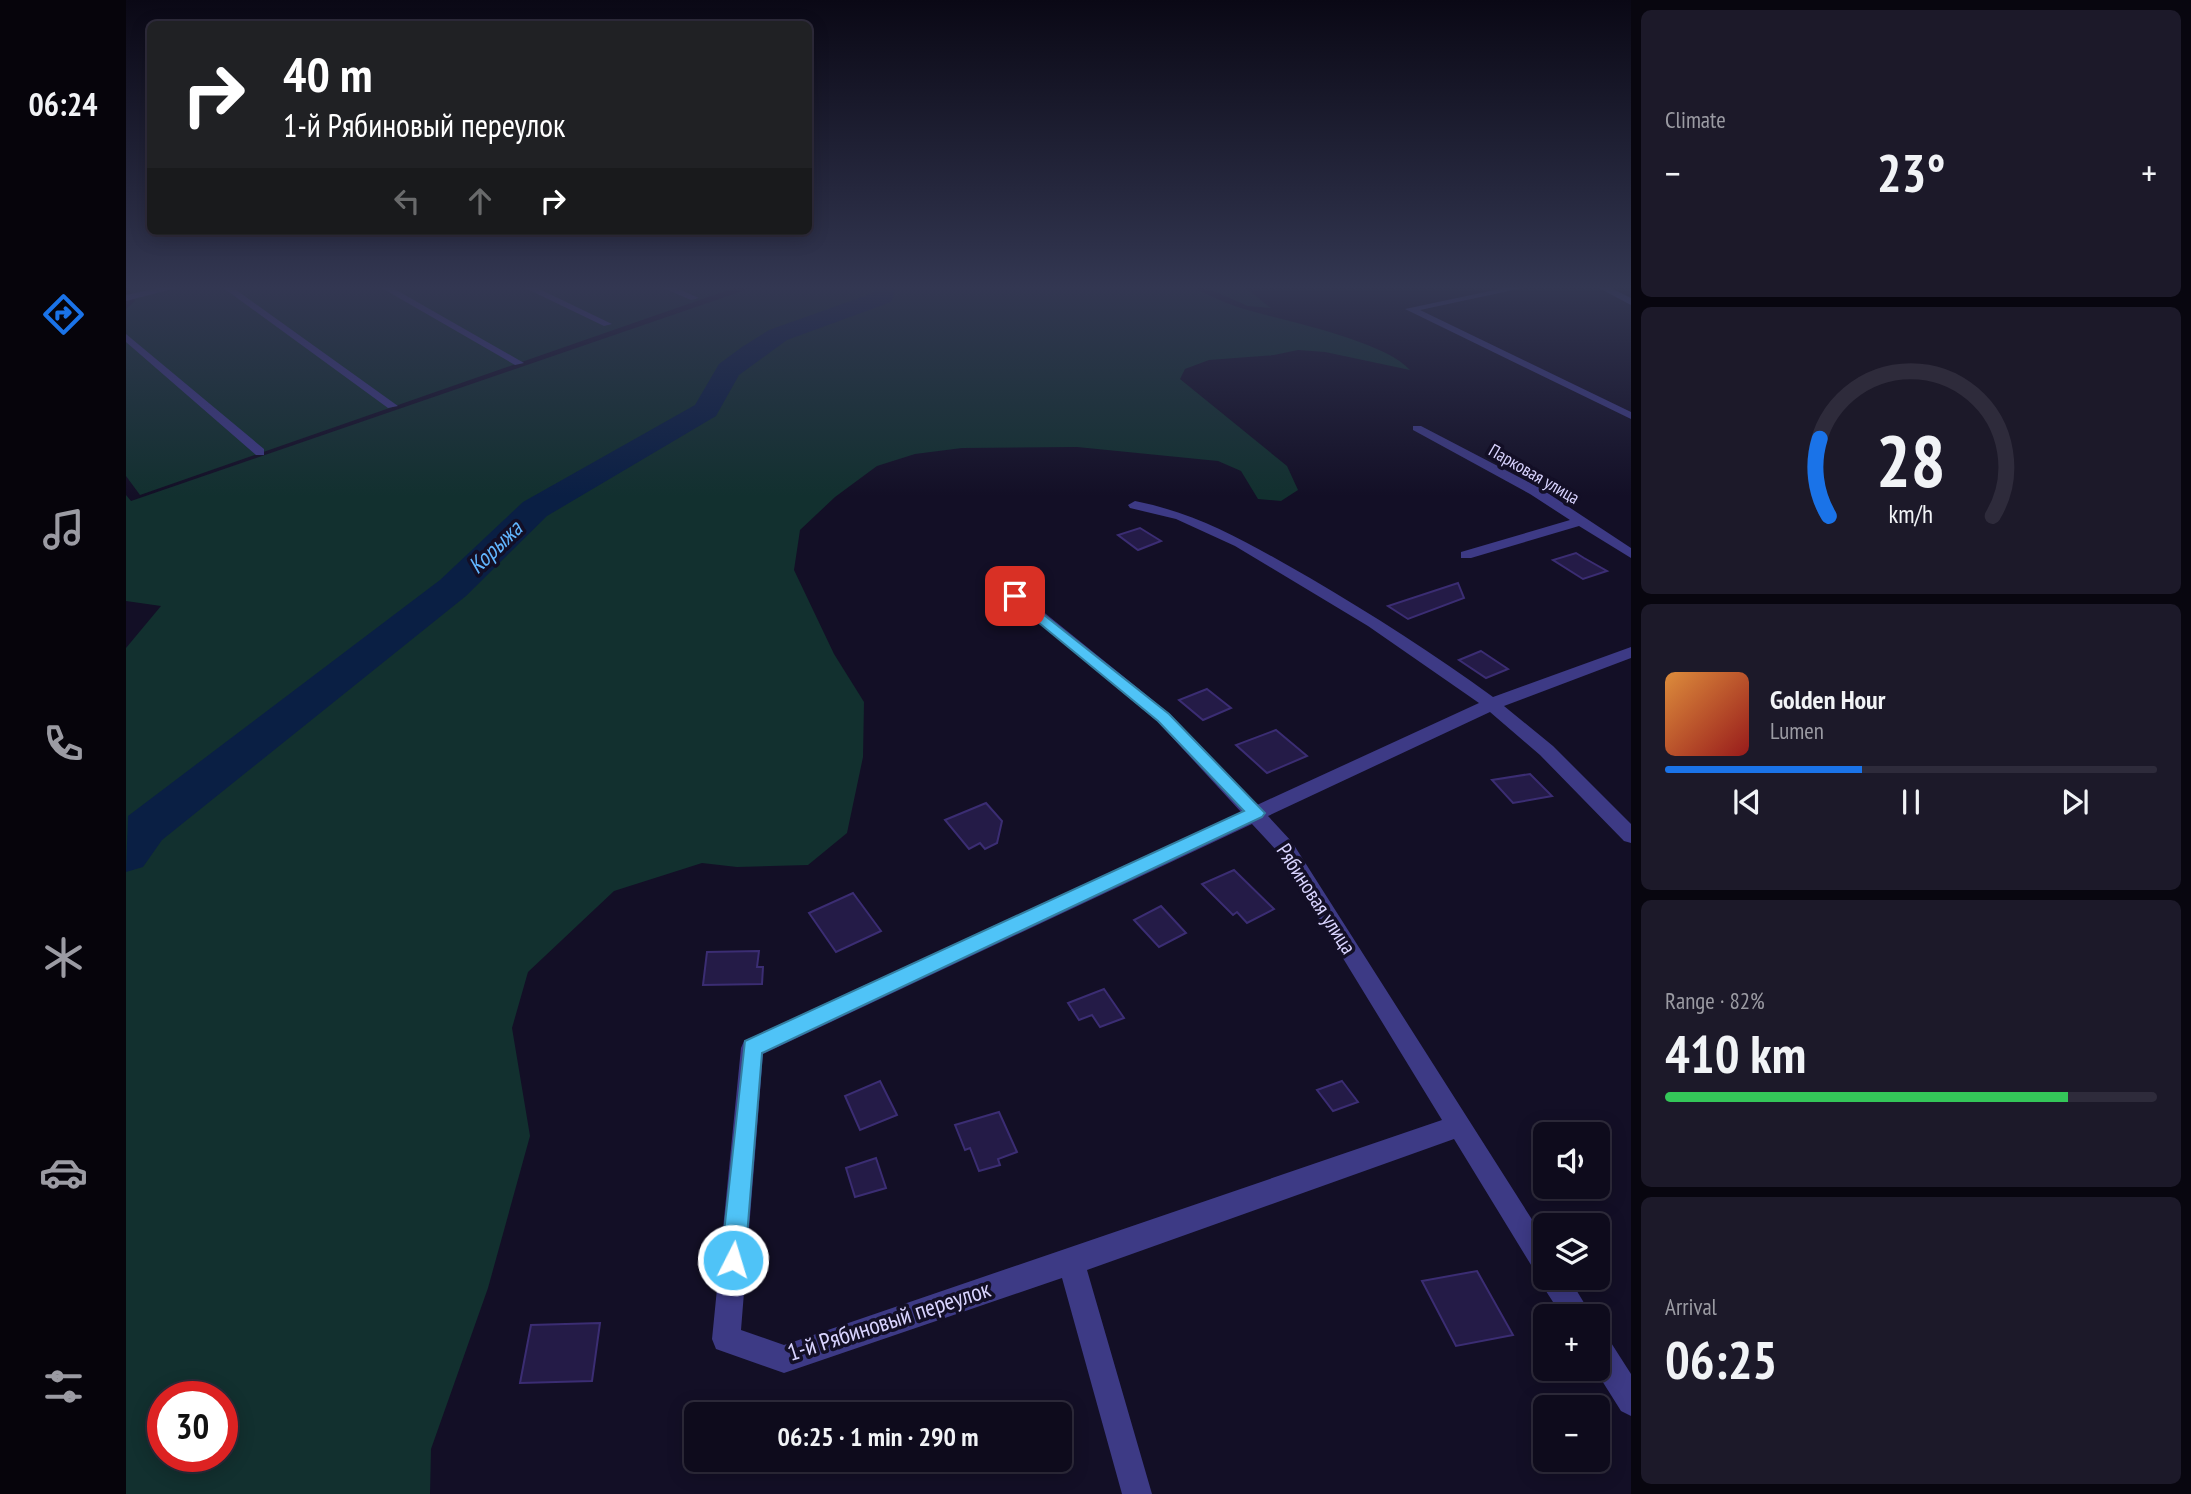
<!DOCTYPE html>
<html lang="en">
<head>
<meta charset="utf-8">
<style>
  :root { --surface:#0e0b1c; --page:#1c1929; --text:#f1f3f6; --muted:#9b9ba3; --line:#2e2b3b; --accent:#1a73e8 }
  body { margin:0; font-family:"PT Sans Narrow",sans-serif; background:var(--page); color:var(--text); height:100vh; display:flex; flex-direction:column; font-size:26px; white-space:nowrap }
  * { box-sizing:border-box; margin:0 }
  p { font-size:23px; color:var(--muted) }
  .icon { flex:none; width:38px; height:38px; fill:none; stroke:currentColor; stroke-width:2; stroke-linecap:round; stroke-linejoin:round }
  .map { position:relative; flex:1; overflow:hidden }
  .sheet { display:flex; flex-direction:column; gap:10px; padding:10px; background:#08060f; width:560px }
  .sheet>* { flex:none }
  .guide { position:absolute; left:21px; top:21px; width:665px; height:214px; border-radius:10px; box-shadow:0 4px 18px #0003,0 0 0 2px var(--line); background:#202124; color:#fff; overflow:hidden }
  .controls { position:absolute; left:1407px; top:1122px; display:grid; gap:14px }
  .controls a { display:grid; place-items:center; width:77px; height:77px; border-radius:10px; background:var(--surface); box-shadow:0 4px 18px #0003,0 0 0 2px var(--line); font-size:35px }
  .speed { position:absolute; left:21px; top:1381px; display:flex; gap:14px; font-size:35px; font-weight:700; text-align:center }
  .speed>* { display:grid; place-content:center; width:91px; height:91px; border-radius:50%; background:var(--surface); box-shadow:0 4px 18px #0003,0 0 0 2px var(--line); line-height:1 }
  .speed .limit { border:10px solid #d22; background:#fff; color:#111 }
  .pin { position:absolute; display:grid; place-items:center; width:60px; height:60px; color:#fff; margin:-30px; border-radius:14px; box-shadow:0 4px 10px #0006 }
  .me { position:absolute; width:77px; margin:-38px; rotate:5deg; stroke-linejoin:round; filter:drop-shadow(0 0 5px #0008) }
  .turn { display:flex; align-items:center; gap:24px; height:147px; padding:0 21px; font-size:32px }
  .turn .icon { width:91px; height:91px; stroke-width:2.5 }
  .turn b { display:block; font-size:49px; line-height:60px }
  .lanes { display:flex; align-items:center; height:66px; padding:0 21px; background:#0003; justify-content:center; gap:35px; direction:ltr }
  .lanes .off { opacity:.35 }
  .big { font-size:52px; font-weight:600; line-height:1.1 }
  .sheet .card { flex:1; display:flex; flex-direction:column; justify-content:center; gap:10px; min-width:0; padding:0 24px; border-radius:10px; background:var(--page) }
  .sheet .dial { align-items:center; gap:0 }
  .dial svg { height:182px; overflow:visible; fill:none; stroke:var(--line); stroke-width:7; stroke-linecap:round; text-anchor:middle }
  .dial text { fill:var(--text); stroke:none }
  .song { display:flex; align-items:center; gap:21px }
  .cover { width:84px; height:84px; border-radius:10px; background:linear-gradient(135deg,hsl(30 70% 55%),hsl(0 70% 35%)) }
  .played { height:7px; border-radius:4px; background:linear-gradient(90deg,var(--accent) 40%,var(--line) 40%) }
  .keys { display:flex; justify-content:space-around; direction:ltr }
  .heat { display:flex; justify-content:space-between; align-items:center; font-size:38px; direction:ltr }
  .charge { height:10px; border-radius:5px; background:linear-gradient(90deg,#34c759 82%,var(--line) 0) }
  .trip { position:absolute; left:558px; top:1402px; width:388px; height:70px; border-radius:10px; background:var(--surface); box-shadow:0 4px 18px #0003,0 0 0 2px var(--line); font-weight:600; line-height:70px; text-align:center }
  main { display:flex; flex:1; min-height:0 }
  .tabs { display:flex; flex-direction:column; width:126px; justify-content:space-around; align-items:center; background:#06040b; color:var(--muted) }
  .tabs .icon { width:49px; height:49px }
  .tabs .active { color:var(--accent) }
  .tabs b { font-size:32px; color:var(--text) }
  .map>svg:first-child { display:block }
  .green { fill:#12302f; fill-rule:evenodd }
  .lines { fill:none; stroke-linecap:round; stroke-linejoin:round }
  .river { fill:#0a1f44; fill-rule:evenodd }
  .building { fill:#241b47; stroke:#3b2d73; stroke-width:2 }
  .minor { fill:#3d3a85; fill-rule:evenodd }
  .route { fill:#4fc3f7; stroke:#337fa1; stroke-width:2 }
  .labels { text-anchor:middle; stroke-width:7; stroke-linejoin:round; paint-order:stroke }
  .far-street-label { font-size:18px; fill:#d9d4ff; stroke:#130f26 }
  .street-label { font-size:21px; fill:#d9d4ff; stroke:#130f26 }
  .water-label { font-size:23px; font-style:italic; fill:#62b6ff; stroke:#130f26 }
  .near-street-label { font-size:24px; fill:#d9d4ff; stroke:#130f26 }
</style>
</head>
<body>
<main>
<nav class="tabs">
<b>06:24</b>
<svg class="icon active" aria-label="directions" viewBox="0 0 24 24"><path d="M12 3l9 9-9 9-9-9zM9 14v-3h6M13 9l2 2-2 2"/></svg>
<svg class="icon" aria-label="music" viewBox="0 0 24 24"><path d="M9 18V5l10-2v13"/><circle cx="6" cy="18" r="3"/><circle cx="16" cy="16" r="3"/></svg>
<svg class="icon" aria-label="phone" viewBox="0 0 24 24"><path d="M5 4h4l2 5-3 2q2 4 5 5l2-3 5 2v4C11 20 4 13 5 4z"/></svg>
<svg class="icon" aria-label="climate" viewBox="0 0 24 24"><path d="M12 3v18M4 7l16 10M4 17L20 7"/></svg>
<svg class="icon" aria-label="car" viewBox="0 0 24 24"><path d="M5 17H2v-5l4-1 3-4h7l3 4 3 1v5h-3M9 17h6M6 11h13"/><circle cx="7" cy="17" r="2"/><circle cx="17" cy="17" r="2"/></svg>
<svg class="icon" aria-label="filters" viewBox="0 0 24 24"><path d="M4 7h16M4 17h16"/><circle cx="9" cy="7" r="2"/><circle cx="15" cy="17" r="2"/></svg>
</nav>
<div class="map">
<svg width="1505" height="1494" viewBox="0 0 1505 1494">
  <rect width="100%" height="100%" fill="#130f26"/>
  <path class="green" d="M3,287H611L14,495L0,476V309L9,301Z
    M628,287H1070L1073,291C1088,297 1103,305 1118,309C1158,321 1257,340 1284,370L1199,352L1172,350L1148,355L1083,360L1059,369L1054,379L1161,466L1172,490L1155,501L1132,499L1115,471L1092,461L951,447L836,448L789,454L751,466L709,497L674,530L668,570L708,654L738,702L737,757L721,833L682,865L611,867L576,863L488,891L402,972L386,1028L404,1136L362,1288L305,1449L304,1494H0V648L35,606L0,601V495L5,501ZM37,1396H96V1456H37Z
    M1078,287H1118L1145,308L1122,306Z"/>
  <g class="lines">
    <path class="river" d="M749,287H771L765,302L661,340L613,375L590,416L421,516L340,596L36,840L17,867L0,872L2,816L314,580L397,502L569,405L593,364L616,347L643,330L747,293Z"/>
  </g>
  <path class="building" d="M1014,528L1035,541L1012,550L992,535Z
    M1450,553L1458,558L1481,571L1457,579L1427,560Z
    M1332,583L1338,598L1282,619L1262,606Z
    M1355,651L1382,669L1360,678L1333,660Z
    M1081,689L1105,708L1077,720L1053,700Z
    M1150,730L1181,756L1141,773L1110,745Z
    M1404,774L1426,796L1387,803L1366,780Z
    M860,803L876,821L871,843L859,849L854,843L843,849L819,820Z
    M1108,870L1148,909L1121,923L1111,912L1107,915L1076,884Z
    M727,893L755,931L710,952L683,913Z
    M1035,906L1060,933L1033,947L1008,920Z
    M633,951L631,967H637L636,984L577,985L581,952Z
    M978,989L998,1018L974,1027L966,1015L953,1020L942,1003Z
    M754,1081L771,1115L734,1130L719,1096Z
    M1216,1081L1232,1102L1207,1111L1191,1090Z
    M873,1112L891,1152L872,1159L874,1165L853,1171L844,1148L839,1150L829,1125Z
    M750,1158L760,1188L729,1197L720,1168Z
    M1351,1271L1387,1335L1330,1346L1296,1281Z
    M474,1323L466,1381L394,1383L405,1325Z"/>
  <g class="lines">
    <path class="minor" d="M37,287H54L0,301V295Z
      M96,287H106L272,406L262,408Z
      M254,287H265L398,363L389,365Z
      M397,287H409L486,324L478,326Z
      M535,287H548L573,298L565,300Z
      M1383,287H1401L1294,310L1505,412V419L1279,309Z
      M1471,287H1483L1505,298V305Z
      M0,334L138,449V455H130L0,342Z
      M1287,426H1295L1414,488L1505,548V558L1453,526L1345,558H1335V552L1444,520L1404,494L1287,430Z
      M1009,501C1075,514 1126,545 1184,578C1247,615 1308,654 1367,697L1505,647V658L1378,706L1427,746L1505,824V843L1498,841L1414,755L1364,712L1142,816L1166,842L1419,1240V1278H1443L1466,1316H1436L1418,1288L1415,1276L1410,1273L1328,1139L961,1270L1026,1494H996L936,1278L658,1373L590,1349L586,1339L615,1048L618,1041L1115,812L1032,722L884,599V593H894L1044,714L1131,805L1353,703L1242,626L1109,546L1050,519L1004,508L1002,505ZM1126,824L1152,852L1316,1120L658,1345L615,1330L637,1054Z
      M1472,1334L1482,1338L1505,1374V1416L1495,1411L1468,1368H1472Z"/>
  </g>
  <linearGradient id="sky" x2="0" y2="1"><stop stop-color="#0a0815"/><stop offset="0.58" stop-color="#333752"/><stop offset="1" stop-color="#333752" stop-opacity="0"/></linearGradient>
  <rect width="1505" height="496" fill="url(#sky)"/>
  <path class="route" d="M889,592L1043,714L1139,813L1136,817L636,1053L619,1260L616,1268L607,1272L598,1268L595,1260L619,1041L1118,811L1032,721L884,599L882,596Z"/>
  <g class="labels">
    <g class="far-street-label">
      <text transform="translate(1408 474) rotate(30)" y="6">Парковая улица</text>
    </g>
    <g class="street-label">
      <text transform="translate(1190 899) rotate(57)" y="7">Рябиновая улица</text>
    </g>
    <g class="water-label">
      <text transform="translate(369 547) rotate(-44)" y="8">Корыжа</text>
    </g>
    <g class="near-street-label">
      <text transform="translate(763 1321) rotate(-18)" y="8">1-й Рябиновый переулок</text>
    </g>
  </g>
</svg>
<div class="controls">
<a><svg class="icon" aria-label="sound" viewBox="0 0 24 24"><path d="M4 9h4l5-4v14l-5-4H4zM17 9q2 3 0 6"/></svg></a>
<a><svg class="icon" aria-label="layers" viewBox="0 0 24 24"><path d="M12 4l9 5-9 5-9-5zM3 14l9 5 9-5"/></svg></a>
<a>+</a>
<a>−</a>
</div>
<div class="speed"><div class="limit">30</div></div>
<div class="pin" style="left:889px;top:596px;background:#d93025"><svg class="icon" aria-label="arrive" viewBox="0 0 24 24"><path d="M6 21V4h12l-3 4 3 4H6"/></svg></div>
<svg class="me" style="left:607px;top:1260px" viewBox="-20 -20 40 40"><circle r="17" fill="#4fc3f7" stroke="#fff" stroke-width="3"/><path d="M0-11L8 9 0 5-8 9z" fill="#fff"/></svg>
<div class="trip">06:25 · 1 min · 290 m</div>
<div class="guide">
<div class="turn"><svg class="icon" aria-label="right" viewBox="0 0 24 24"><path d="M7 20v-9h11M14 6l5 5-5 5"/></svg><div><b>40 m</b>1-й Рябиновый переулок</div></div>
<div class="lanes"><svg class="icon off" aria-label="left" viewBox="0 0 24 24"><path d="M17 20v-9H6M10 6l-5 5 5 5"/></svg><svg class="icon off" aria-label="ahead" viewBox="0 0 24 24"><path d="M12 20V5M6 11l6-6 6 6"/></svg><svg class="icon" aria-label="right" viewBox="0 0 24 24"><path d="M7 20v-9h11M14 6l5 5-5 5"/></svg></div>
</div>
</div>
<section class="sheet">
<div class="card"><p>Climate</p>
<div class="heat"><a>−</a><b class="big">23°</b><a>+</a></div>
</div>
<div class="card dial"><svg viewBox="0 0 100 80">
<path d="M14 69A42 42 0 1 1 86 69"/>
<path d="M14 69A42 42 0 0 1 10 35" stroke="#1a73e8"/>
<text x="50" y="56" font-size="32" font-weight="700">28</text>
<text x="50" y="72" font-size="11">km/h</text>
</svg></div>
<div class="card">
<div class="song"><i class="cover"></i><div><b>Golden Hour</b><p>Lumen</p></div></div>
<div class="played"></div>
<div class="keys"><svg class="icon" aria-label="previous" viewBox="0 0 24 24"><path d="M18 5L8 12l10 7zM5 5v14"/></svg><svg class="icon" aria-label="pause" viewBox="0 0 24 24"><path d="M8 5v14M16 5v14"/></svg><svg class="icon" aria-label="next" viewBox="0 0 24 24"><path d="M6 5l10 7-10 7zM19 5v14"/></svg></div>
</div>
<div class="card"><p>Range · 82%</p><b class="big">410 km</b><div class="charge"></div></div>
<div class="card"><p>Arrival</p><b class="big">06:25</b></div>
</section>
</main>
</body>
</html>
